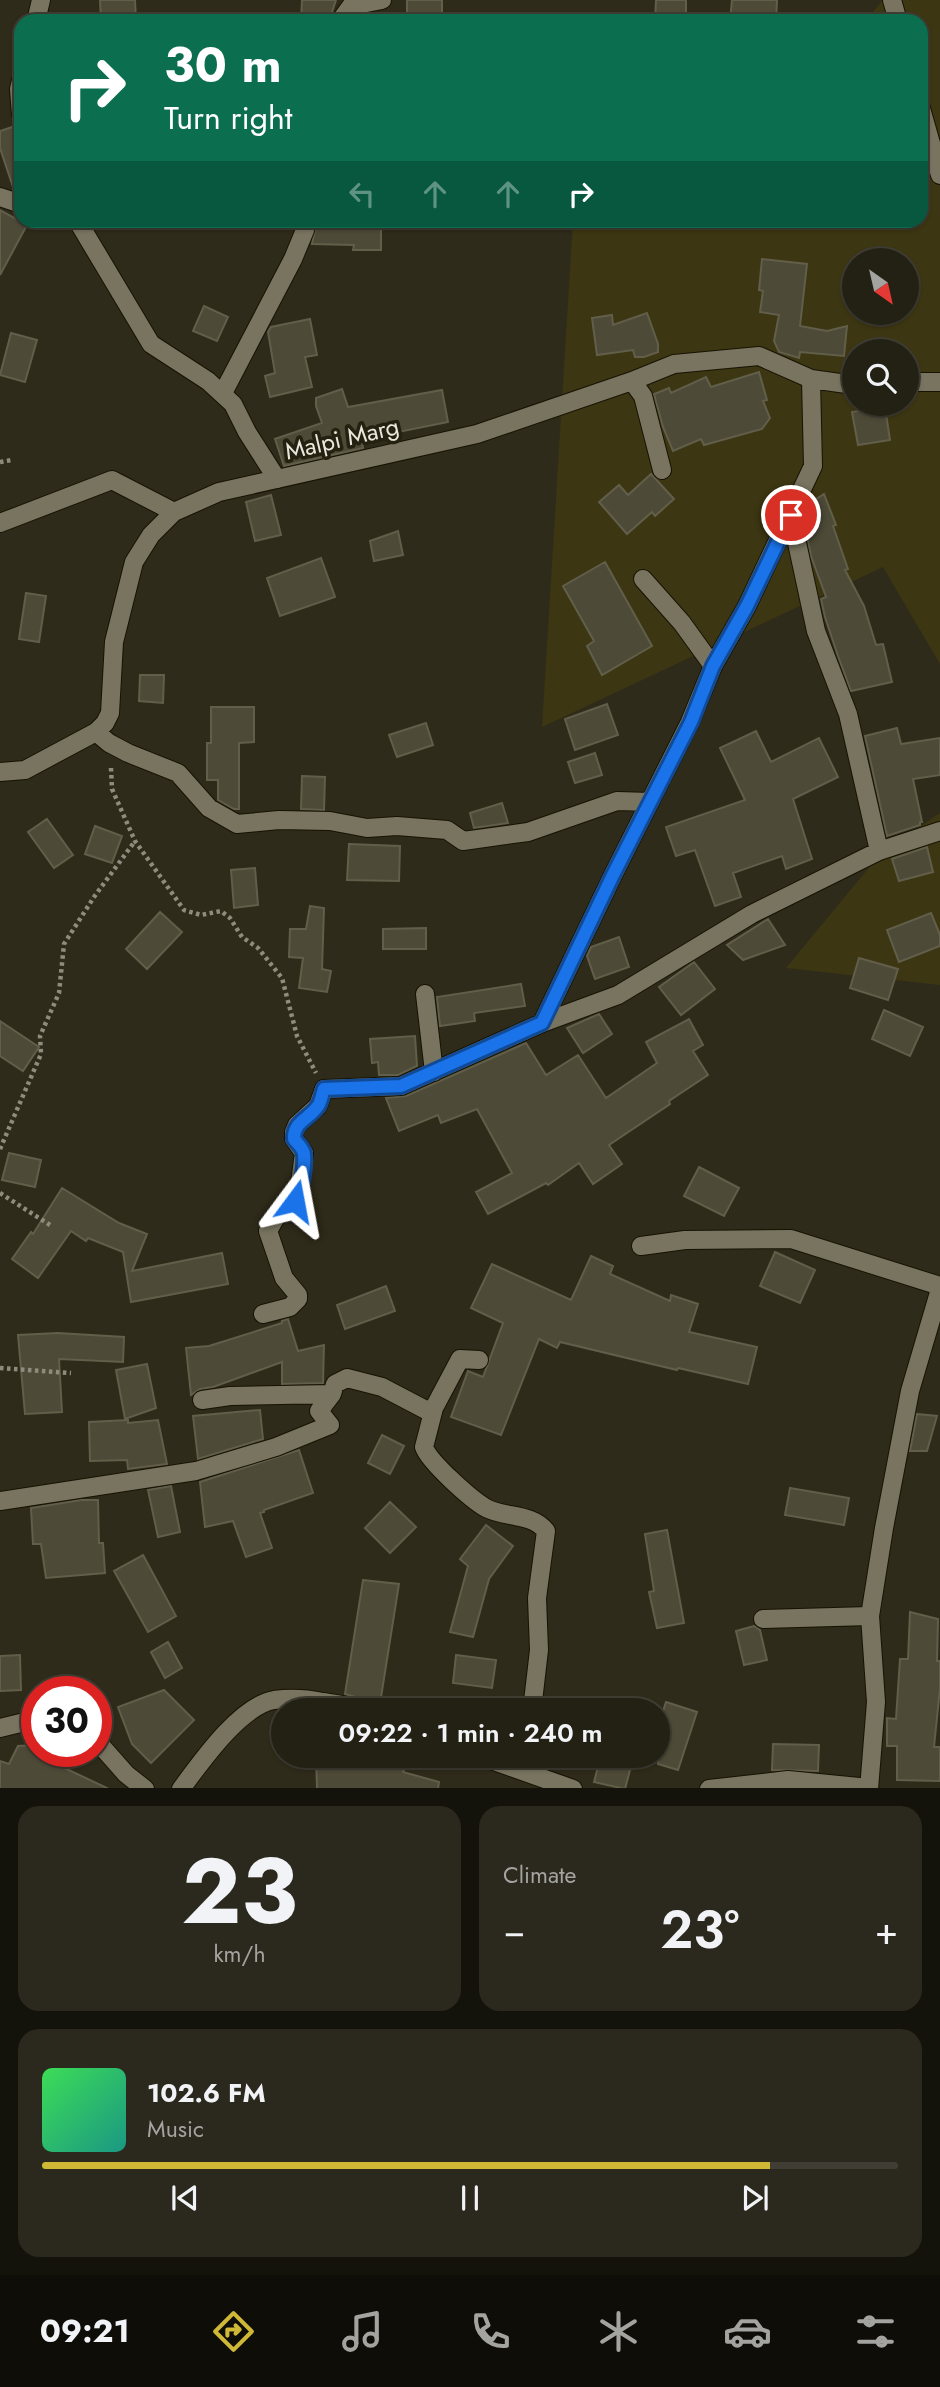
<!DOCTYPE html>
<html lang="en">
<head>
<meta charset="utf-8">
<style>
  :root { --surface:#232014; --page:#2b281d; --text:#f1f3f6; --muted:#a3a3a0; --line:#403e34; --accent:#d0b837 }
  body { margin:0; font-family:Jost,sans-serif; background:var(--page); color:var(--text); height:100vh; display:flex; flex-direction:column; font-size:26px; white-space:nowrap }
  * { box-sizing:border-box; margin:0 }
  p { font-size:23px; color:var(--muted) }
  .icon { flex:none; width:38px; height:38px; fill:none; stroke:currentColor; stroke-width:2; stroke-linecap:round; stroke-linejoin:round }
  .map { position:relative; height:1788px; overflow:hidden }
  .panel { display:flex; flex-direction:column; gap:18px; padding:18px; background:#13120b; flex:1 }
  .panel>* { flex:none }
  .top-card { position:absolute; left:14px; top:14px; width:914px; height:214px; border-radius:21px; box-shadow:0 2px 5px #0004,0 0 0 2px var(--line); background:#0b6e4f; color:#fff; overflow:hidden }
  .needle { width:46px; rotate:146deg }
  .controls { position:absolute; left:842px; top:248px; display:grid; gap:14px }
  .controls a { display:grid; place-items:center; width:77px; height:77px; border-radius:50%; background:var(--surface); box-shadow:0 2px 5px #0004,0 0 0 2px var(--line); font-size:35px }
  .speed { position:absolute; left:21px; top:1676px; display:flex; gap:14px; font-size:35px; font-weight:700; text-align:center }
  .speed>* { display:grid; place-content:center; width:91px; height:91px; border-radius:50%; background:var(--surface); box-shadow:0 2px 5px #0004,0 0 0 2px var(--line); line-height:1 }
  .speed .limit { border:10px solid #d22; background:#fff; color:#111 }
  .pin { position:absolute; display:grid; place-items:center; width:60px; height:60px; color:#fff; margin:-30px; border:4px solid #fff; border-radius:50%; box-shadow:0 2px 7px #0007 }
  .me { position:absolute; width:77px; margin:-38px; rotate:13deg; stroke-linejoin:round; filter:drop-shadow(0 0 5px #0008) }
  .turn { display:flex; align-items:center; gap:24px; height:147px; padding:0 35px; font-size:32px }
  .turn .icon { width:91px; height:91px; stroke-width:2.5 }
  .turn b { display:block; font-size:49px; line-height:60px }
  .lanes { display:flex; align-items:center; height:66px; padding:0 35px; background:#0003; justify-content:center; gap:35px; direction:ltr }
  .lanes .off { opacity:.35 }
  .big { font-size:52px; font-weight:600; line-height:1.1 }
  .panel .tile { flex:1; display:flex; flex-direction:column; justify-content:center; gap:10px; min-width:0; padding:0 24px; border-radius:21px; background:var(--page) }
  .panel .dial { align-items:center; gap:0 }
  .dial b { font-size:91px; line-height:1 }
  .song { display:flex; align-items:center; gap:21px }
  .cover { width:84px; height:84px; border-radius:10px; background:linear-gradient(135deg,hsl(130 70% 55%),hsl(170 70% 35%)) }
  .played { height:7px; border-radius:4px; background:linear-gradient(90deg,var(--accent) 85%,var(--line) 85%) }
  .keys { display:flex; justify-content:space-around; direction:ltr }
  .heat { display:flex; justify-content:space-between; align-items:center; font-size:38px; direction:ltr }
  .panel .tiles { flex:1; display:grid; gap:18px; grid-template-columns:1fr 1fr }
  .tile:last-child { grid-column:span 2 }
  .trip { position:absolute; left:271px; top:1698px; width:399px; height:70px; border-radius:35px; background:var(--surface); box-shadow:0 2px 5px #0004,0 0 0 2px var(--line); font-weight:600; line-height:70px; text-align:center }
  .dock { display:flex; height:112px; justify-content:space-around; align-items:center; background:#0e0d08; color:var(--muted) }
  .dock .icon { width:49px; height:49px }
  .dock .selected { color:var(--accent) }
  .dock b { font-size:32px; color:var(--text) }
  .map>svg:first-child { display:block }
  .green { fill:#3d3612; fill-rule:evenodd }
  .building { fill:#4d4a37; stroke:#615e4a; stroke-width:2 }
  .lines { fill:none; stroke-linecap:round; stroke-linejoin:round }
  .minor-casing { stroke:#171304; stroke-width:20 }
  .tertiary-casing { stroke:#171304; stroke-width:20 }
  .path { stroke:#8f8c7e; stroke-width:4.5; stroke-dasharray:3.5 3.5; stroke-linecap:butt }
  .minor { stroke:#787460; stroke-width:18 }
  .tertiary { stroke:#787460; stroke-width:18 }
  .route-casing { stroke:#114b97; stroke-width:18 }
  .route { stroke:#1a73e8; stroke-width:12 }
  .labels { text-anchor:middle; stroke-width:7; stroke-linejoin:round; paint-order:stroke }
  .street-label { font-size:24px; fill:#eae8dd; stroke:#252110 }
</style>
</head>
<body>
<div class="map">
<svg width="940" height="1789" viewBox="0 0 940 1789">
  <rect width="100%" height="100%" fill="#2f2b1a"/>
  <path class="green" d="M883,0H940V664L883,567L542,727L573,221L920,220V21H865ZM854,261H906V313H854ZM854,352H906V404H854Z
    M940,813V985L786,968L881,853Z"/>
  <path class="building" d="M100,0H135L136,21H101Z
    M302,0H336L329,21H301Z
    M407,0H442V21H407Z
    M656,0H686V21H655Z
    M732,0H777L776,21H730Z
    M18,125H21V192L14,190L0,148V131Z
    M0,210L27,225L0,275Z
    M317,220H381V250H353L354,245L312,244Z
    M762,259L807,264L800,326L827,331L847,326L844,356L800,352L799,358L779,352L774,341L779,315L760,312L763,291L759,290Z
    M204,306L228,317L217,341L193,331Z
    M647,313L658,344V352L644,357H635L633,350L597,355L592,318L612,315L613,325Z
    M310,319L317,355L305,357L312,387L270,397L265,376L275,373L268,332L271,327Z
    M11,333L37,340L25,382L0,375Z
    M759,372L767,400L763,401L770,418L762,429L704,445L701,439L673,451L663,427L654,394L669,388L671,393L706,377L711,387Z
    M342,389L348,407L442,390L448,422L388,434V437L362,442L363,448L284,466L275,439L322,423L316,406V398Z
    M885,407L890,440L858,445L852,412Z
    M651,474L674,499L655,516L652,512L627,534L599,502L619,485L628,495Z
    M824,494L836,525L833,526L848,569L845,570L864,606L876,645L883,644L892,682L851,691L838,656L825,617L821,599L826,597L811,556L803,515L807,505Z
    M271,495L281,535L255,541L246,502Z
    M398,531L403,555L374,561L370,541Z
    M321,558L335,597L280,616L267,578Z
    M605,562L652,646L602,675L587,646L594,641L563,586Z
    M26,593L46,596L39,642L19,639Z
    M140,675H164L163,703L139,701Z
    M607,704L618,735L575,750L565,719Z
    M211,707H254V742L239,743V809H234L218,800V780H207V743H211Z
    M426,723L433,745L397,757L389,735Z
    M897,728L901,744L940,738V775L913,779L922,822H920V825L887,836L865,736Z
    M756,731L771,762L819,738L838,777L793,799L812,859L786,869L782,856L733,873L741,897L715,906L695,850L676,856L666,827L745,800L720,748Z
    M595,753L602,775L575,783L568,762Z
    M302,776L325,777L324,810L301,809Z
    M502,803L508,823L474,828L470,813Z
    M47,819L73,855L54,868L28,832Z
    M95,826L122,836L112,863L85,854Z
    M349,844L400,846L399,881L347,880Z
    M927,847L933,872L899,881L892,859Z
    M255,868L258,905L234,908L231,870Z
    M310,906L324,908L322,969L331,971L327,992L299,988L303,958L289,957L290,929H306Z
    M160,912L182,932L147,969L126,949Z
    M931,913L940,935V946L899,962L887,930Z
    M768,919L785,945L743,960L727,945Z
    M426,928V949H383V929Z
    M619,937L629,967L595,979L587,956L591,947Z
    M859,958L898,969L888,1000L850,988Z
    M694,962L715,989L681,1015L659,987Z
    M521,984L525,1006L474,1013L475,1021L440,1026L437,997Z
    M884,1010L923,1027L910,1056L872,1039Z
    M599,1014L612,1034L583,1053L567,1028Z
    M689,1019L703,1045L693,1051L708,1075L669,1101L670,1104L609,1145L622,1164L593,1184L579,1163L548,1185L546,1183L488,1214L476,1192L512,1173L477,1109L441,1123L438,1115L399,1131L386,1098L406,1096L526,1043L546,1075L578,1055L606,1098L657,1063L646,1042Z
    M0,1021L39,1047L23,1071L0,1056Z
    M415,1036L417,1066L398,1075H379L378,1062L372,1063L370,1039Z
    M9,1153L41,1160L35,1187L2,1180Z
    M699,1167L739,1188L724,1216L684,1196Z
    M62,1188L119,1223L147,1234L132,1271L222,1253L228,1284L131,1302L123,1252L88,1238L86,1241L71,1231L38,1278L12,1259L31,1232L33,1234Z
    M775,1252L815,1270L800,1303L760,1286Z
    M591,1256L613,1266L610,1274L670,1301L671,1295L698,1304L689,1332L757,1347L748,1384L678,1368L677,1370L560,1342L557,1348L539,1339L501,1435L451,1417L468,1371L483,1377L503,1323L471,1308L492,1264L571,1300Z
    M386,1286L395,1311L345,1329L337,1305Z
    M288,1319L298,1351L324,1345L323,1383L282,1384V1362L213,1387L200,1389L191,1395L186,1348L209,1346L282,1323V1321Z
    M58,1333L124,1337L123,1362L59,1359L62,1412L25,1414L18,1335Z
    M147,1364L156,1408L125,1419L116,1370Z
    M260,1410L263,1439L198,1459L193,1416Z
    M917,1414L937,1416L927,1451H910Z
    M128,1420V1423L158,1420L167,1464L128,1469L127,1460L90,1461L89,1422Z
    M382,1435L404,1446L390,1474L368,1463Z
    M299,1450L313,1493L264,1510V1512L260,1513L272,1548L246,1557L233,1521L205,1527L200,1482Z
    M171,1486L180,1532L158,1537L148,1490Z
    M790,1488L849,1498L844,1525L785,1515Z
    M81,1500H98L99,1543H103L105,1573L46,1578L41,1544H33L31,1508Z
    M390,1502L416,1527L390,1553L365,1528Z
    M486,1525L513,1546L489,1579L473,1637L450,1632L468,1566L460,1559Z
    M667,1530L684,1623L657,1628L649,1592L654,1591L645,1534Z
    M143,1555L176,1616L148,1632L114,1571Z
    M363,1580L399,1584L379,1710L370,1708L363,1699L345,1694Z
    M910,1612L938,1619L937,1661H940V1688L934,1747H940V1781L897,1780V1746H887V1718L896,1719L900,1659H908Z
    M754,1626L760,1630L767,1660L744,1665L736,1631Z
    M168,1642L182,1668L165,1678L151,1652Z
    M20,1655L21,1690L0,1691V1656Z
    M456,1655L496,1660L492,1688L453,1683Z
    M164,1690L194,1720L151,1763L132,1744L118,1707Z
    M666,1702L697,1712L678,1770L658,1764V1727Z
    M773,1744L819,1745L818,1771L772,1770Z
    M37,1745V1755L109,1789H0V1761L9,1764L18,1746Z
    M316,1755H410L403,1772L439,1782L438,1789H317Z
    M601,1755H634L625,1789L594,1782Z"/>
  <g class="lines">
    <defs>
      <path id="minor" d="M340,21L351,6L382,0
        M0,197L21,204
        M632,381L643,396L662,470
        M906,382H940
        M223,393L293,259L305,230L306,220
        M791,515L816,631L848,714L879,851
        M0,523L112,480L174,512
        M643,579L682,623L713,666
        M96,732L109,743L128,753L178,773L209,808L237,824L279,820L330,821L367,828L397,826L447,830L463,841L528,832L617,801L650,802
        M0,772L25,770L96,732L105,723L110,713L114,642L134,562L151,535L174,512L219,492L477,434L632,381L674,364L759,356L811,379L854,385
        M425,994L434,1072
        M542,1023L613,875L690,722L713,666L747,606L813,466L811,379
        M641,1246L685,1240L791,1239L940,1286
        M263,1314L290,1307L298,1299V1295L284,1278L268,1231L280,1210L298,1198L304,1153L294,1139V1132L297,1125L318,1106L324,1089L401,1086L542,1023L618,995L752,914L879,851L940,831
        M202,1400L230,1396L332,1394
        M434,1408L460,1359L479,1360
        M0,1501L196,1471L276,1447L330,1425L319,1411L332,1394L335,1384L347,1378L382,1387L426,1410L434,1408L424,1447C429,1462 472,1500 486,1508C505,1518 532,1513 546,1531L537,1598L539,1650L532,1710
        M763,1619L870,1616
        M0,1728L37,1719
        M96,1740L126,1774L145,1789
        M477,1755L573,1789
        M181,1789C201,1762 240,1706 274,1700C289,1698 308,1699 323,1702C335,1704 348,1705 359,1710
        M709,1789L788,1780L869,1788"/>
      <path id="tertiary" d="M892,0L898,21
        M36,21L41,0
        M21,81L19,89L21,114
        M920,105L940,175
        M77,220L151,344L208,381L233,404L247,432L277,479
        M869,1789L876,1702L870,1616L884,1528L910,1391L940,1289"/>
    </defs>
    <use href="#minor" class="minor-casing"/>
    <use href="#tertiary" class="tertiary-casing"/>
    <path class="path" d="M0,462L12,460
      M111,768L112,789L135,841L184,910L201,915L221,911L230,918L242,937L258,948L282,978L297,1036L316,1073
      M0,1149L41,1054L40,1036L59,993L64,944L94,897L135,841
      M0,1193L50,1225
      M0,1368L71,1373"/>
    <use href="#minor" class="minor"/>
    <use href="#tertiary" class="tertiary"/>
  </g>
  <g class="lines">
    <defs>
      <path id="route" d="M295,1201C302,1192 305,1166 304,1154C303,1148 298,1144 294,1139C293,1122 309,1119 318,1106C321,1102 322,1094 324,1089L401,1086L542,1023L613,875L691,722L713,666L747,606L791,515"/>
    </defs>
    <use href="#route" class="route-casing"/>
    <use href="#route" class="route"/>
  </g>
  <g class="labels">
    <g class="street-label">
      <text transform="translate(342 439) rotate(-13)" y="8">Malpi Marg</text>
    </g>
  </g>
</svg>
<div class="controls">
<a><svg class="needle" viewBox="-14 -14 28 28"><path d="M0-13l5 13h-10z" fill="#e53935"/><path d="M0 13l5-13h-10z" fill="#a3a3a0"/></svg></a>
<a><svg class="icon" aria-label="search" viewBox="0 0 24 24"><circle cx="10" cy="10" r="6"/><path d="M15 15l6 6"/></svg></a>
</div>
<div class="speed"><div class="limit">30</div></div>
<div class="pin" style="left:791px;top:515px;background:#d93025"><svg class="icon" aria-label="arrive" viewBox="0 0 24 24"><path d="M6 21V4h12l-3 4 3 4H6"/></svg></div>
<svg class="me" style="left:295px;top:1201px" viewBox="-20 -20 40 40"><path d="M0-17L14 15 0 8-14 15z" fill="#1a73e8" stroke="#fff" stroke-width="4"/></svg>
<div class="trip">09:22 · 1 min · 240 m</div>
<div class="top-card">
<div class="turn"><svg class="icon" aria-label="right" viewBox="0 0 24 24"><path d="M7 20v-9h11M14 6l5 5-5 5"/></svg><div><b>30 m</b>Turn right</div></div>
<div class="lanes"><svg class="icon off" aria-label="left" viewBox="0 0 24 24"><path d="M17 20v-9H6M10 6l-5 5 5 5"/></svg><svg class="icon off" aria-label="ahead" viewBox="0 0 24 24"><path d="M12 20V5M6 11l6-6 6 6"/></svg><svg class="icon off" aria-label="ahead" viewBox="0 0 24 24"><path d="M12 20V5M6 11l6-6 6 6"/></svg><svg class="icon" aria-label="right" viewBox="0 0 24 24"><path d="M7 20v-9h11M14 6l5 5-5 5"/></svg></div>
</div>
</div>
<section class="panel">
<div class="tiles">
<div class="tile dial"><b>23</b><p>km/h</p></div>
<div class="tile"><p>Climate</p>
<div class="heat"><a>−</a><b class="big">23°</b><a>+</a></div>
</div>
<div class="tile">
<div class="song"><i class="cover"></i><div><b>102.6 FM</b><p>Music</p></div></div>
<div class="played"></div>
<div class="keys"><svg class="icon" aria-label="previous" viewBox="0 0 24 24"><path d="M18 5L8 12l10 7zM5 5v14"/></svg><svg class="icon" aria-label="pause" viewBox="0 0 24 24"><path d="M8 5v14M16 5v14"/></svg><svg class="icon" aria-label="next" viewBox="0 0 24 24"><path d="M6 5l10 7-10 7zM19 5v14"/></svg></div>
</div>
</div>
</section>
<nav class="dock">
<b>09:21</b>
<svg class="icon selected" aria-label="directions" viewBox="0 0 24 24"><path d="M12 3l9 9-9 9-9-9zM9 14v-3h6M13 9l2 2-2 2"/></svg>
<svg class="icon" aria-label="music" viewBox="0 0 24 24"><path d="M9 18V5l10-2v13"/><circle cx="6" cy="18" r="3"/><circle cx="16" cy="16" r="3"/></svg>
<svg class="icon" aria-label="phone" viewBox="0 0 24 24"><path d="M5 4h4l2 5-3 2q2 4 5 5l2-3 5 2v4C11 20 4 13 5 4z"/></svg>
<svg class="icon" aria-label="climate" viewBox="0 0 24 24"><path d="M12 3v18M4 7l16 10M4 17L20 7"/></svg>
<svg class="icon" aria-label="car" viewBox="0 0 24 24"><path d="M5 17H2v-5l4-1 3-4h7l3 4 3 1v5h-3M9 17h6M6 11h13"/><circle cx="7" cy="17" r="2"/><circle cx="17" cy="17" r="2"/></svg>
<svg class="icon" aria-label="filters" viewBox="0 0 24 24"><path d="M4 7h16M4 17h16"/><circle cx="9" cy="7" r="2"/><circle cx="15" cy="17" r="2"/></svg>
</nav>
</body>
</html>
